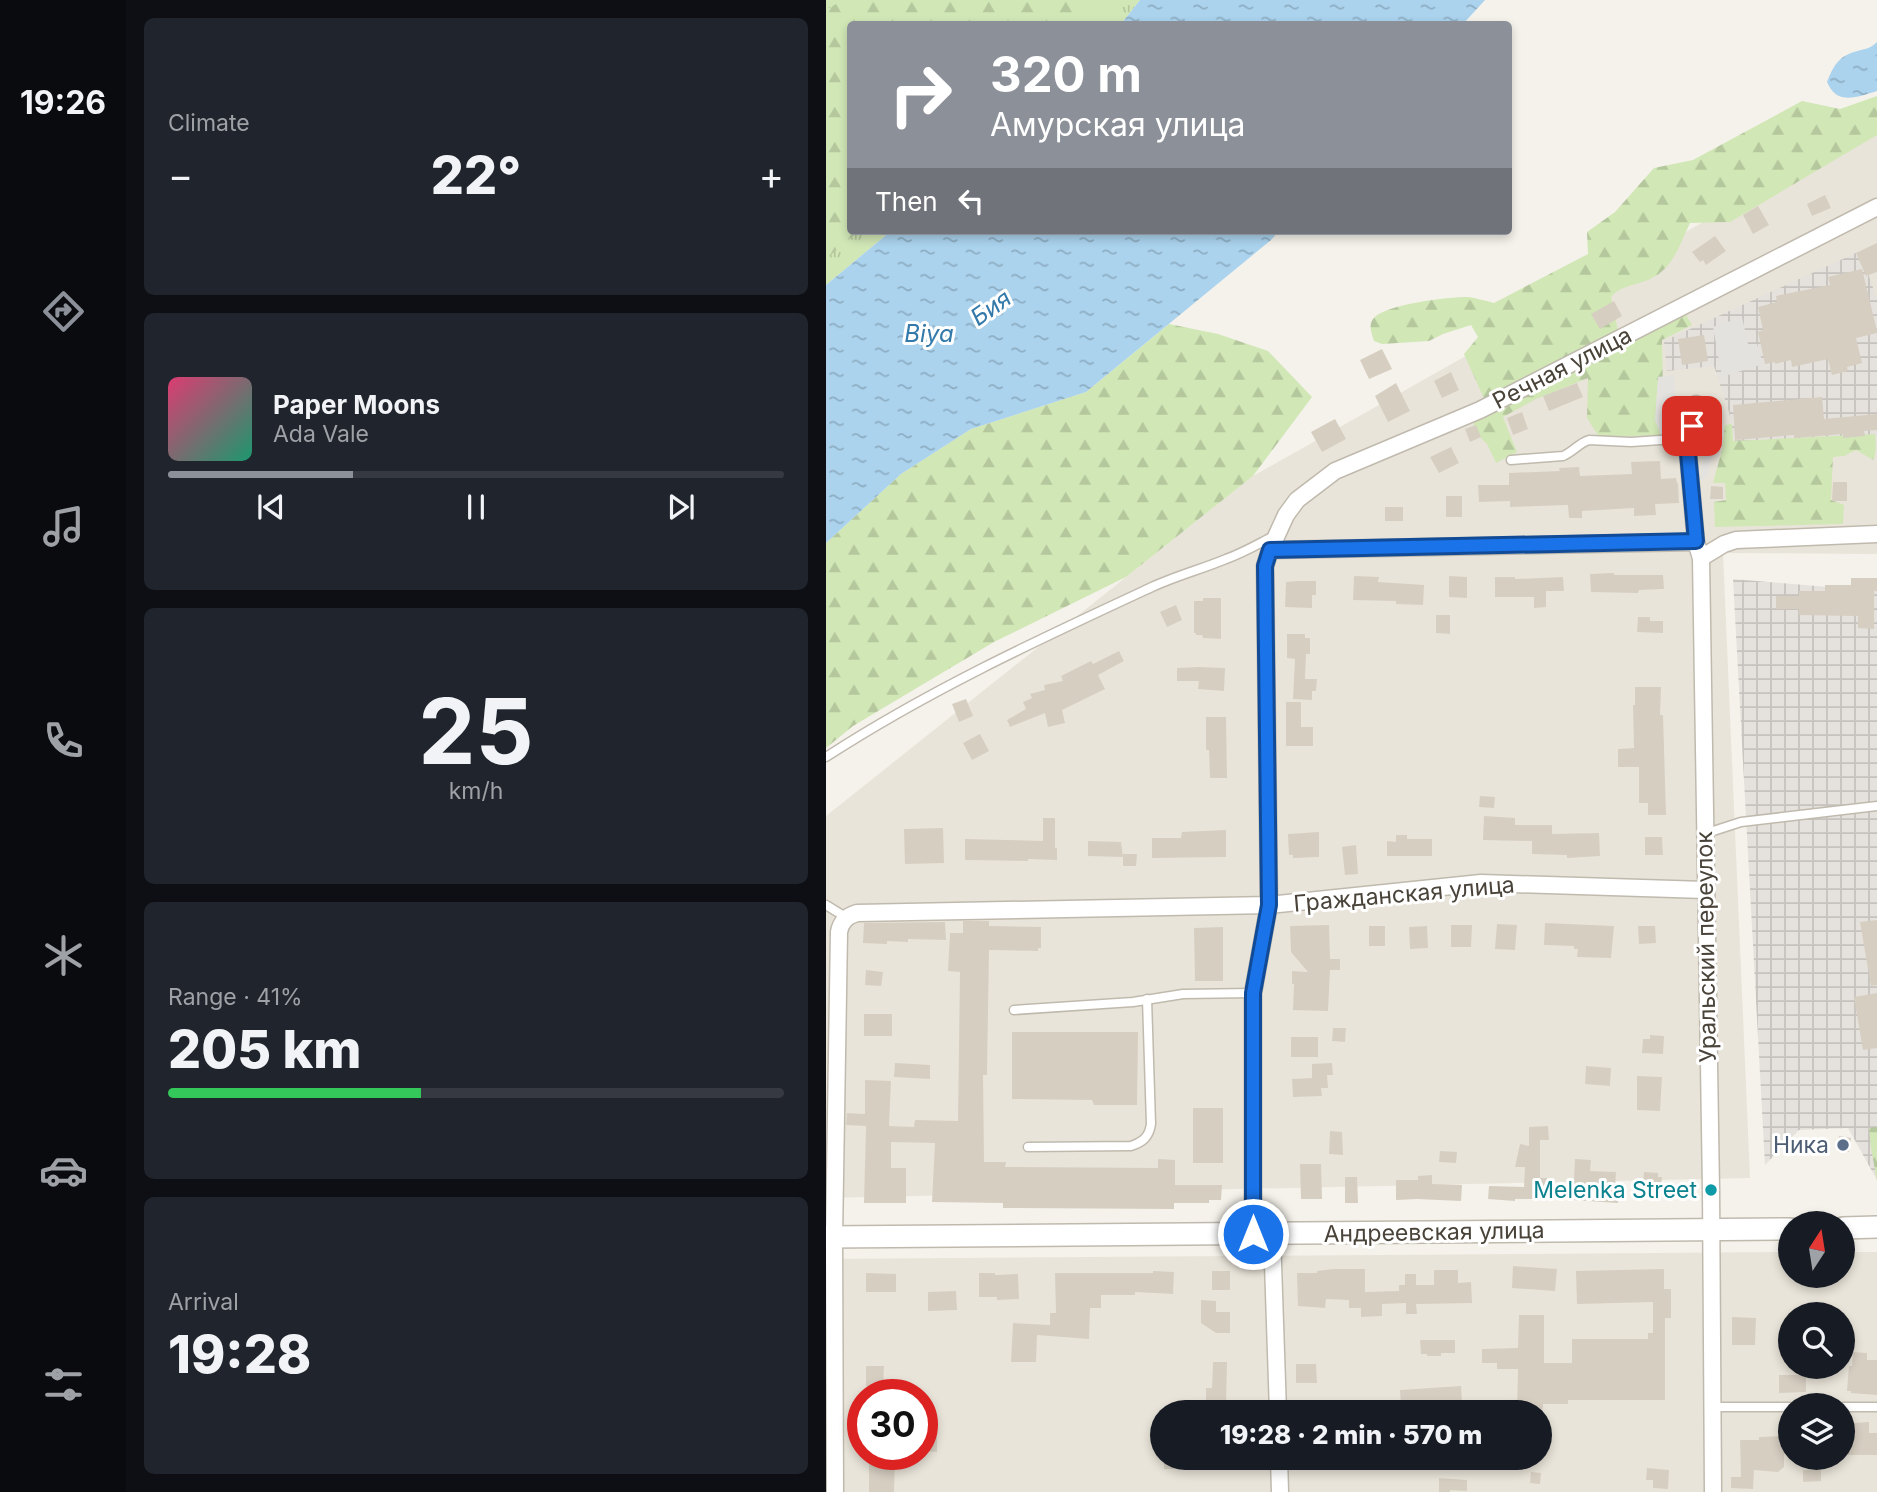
<!DOCTYPE html>
<html lang="en">
<head>
<meta charset="utf-8">
<style>
  :root { --surface:#171b24; --page:#20242c; --text:#f1f3f6; --muted:#9ea1a6; --line:#363941; --accent:#8c9099 }
  body { margin:0; font-family:Inter,sans-serif; background:var(--page); color:var(--text); height:100vh; display:flex; flex-direction:column; font-size:26px; white-space:nowrap }
  * { box-sizing:border-box; margin:0 }
  p { font-size:23px; color:var(--muted) }
  .icon { flex:none; width:38px; height:38px; fill:none; stroke:currentColor; stroke-width:2; stroke-linecap:round; stroke-linejoin:round }
  .map { position:relative; flex:1; overflow:hidden }
  .drawer { display:flex; flex-direction:column; gap:18px; padding:18px; background:#0d0f14; width:700px }
  .drawer>* { flex:none }
  .guide { position:absolute; left:21px; top:21px; width:665px; height:214px; border-radius:7px; box-shadow:0 4px 10px #0003; background:#8c9099; color:#fff; overflow:hidden }
  .needle { width:46px; rotate:12deg }
  .tools { position:absolute; left:952px; top:1211px; display:grid; gap:14px }
  .tools a { display:grid; place-items:center; width:77px; height:77px; border-radius:50%; background:var(--surface); box-shadow:0 4px 10px #0003; font-size:35px }
  .speed { position:absolute; left:21px; top:1379px; display:flex; gap:14px; font-size:35px; font-weight:700; text-align:center }
  .speed>* { display:grid; place-content:center; width:91px; height:91px; border-radius:50%; background:var(--surface); box-shadow:0 4px 10px #0003; line-height:1 }
  .speed .limit { border:10px solid #d22; background:#fff; color:#111 }
  .pin { position:absolute; display:grid; place-items:center; width:60px; height:60px; color:#fff; margin:-30px; border-radius:14px; box-shadow:0 4px 10px #0006 }
  .me { position:absolute; width:77px; margin:-38px; rotate:0deg; stroke-linejoin:round; filter:drop-shadow(0 0 5px #0008) }
  .turn { display:flex; align-items:center; gap:24px; height:147px; padding:0 28px; font-size:32px }
  .turn .icon { width:91px; height:91px; stroke-width:2.5 }
  .turn b { display:block; font-size:49px; line-height:60px }
  .then { display:flex; align-items:center; height:66px; padding:0 28px; background:#0003; gap:14px; font-size:26px }
  .big { font-size:52px; font-weight:800; line-height:1.1 }
  .drawer .widget { flex:1; display:flex; flex-direction:column; justify-content:center; gap:10px; min-width:0; padding:0 24px; border-radius:10px; background:var(--page) }
  .drawer .dial { align-items:center; gap:0 }
  .dial b { font-size:91px; line-height:1 }
  .song { display:flex; align-items:center; gap:21px }
  .cover { width:84px; height:84px; border-radius:10px; background:linear-gradient(135deg,hsl(340 70% 55%),hsl(160 70% 35%)) }
  .played { height:7px; border-radius:4px; background:linear-gradient(90deg,var(--accent) 30%,var(--line) 30%) }
  .keys { display:flex; justify-content:space-around; direction:ltr }
  .heat { display:flex; justify-content:space-between; align-items:center; font-size:38px; direction:ltr }
  .charge { height:10px; border-radius:5px; background:linear-gradient(90deg,#34c759 41%,var(--line) 0) }
  .trip { position:absolute; left:324px; top:1400px; width:402px; height:70px; border-radius:35px; background:var(--surface); box-shadow:0 4px 10px #0003; font-weight:800; line-height:70px; text-align:center }
  main { display:flex; flex:1; min-height:0 }
  .tab-bar { display:flex; flex-direction:column; width:126px; justify-content:space-around; align-items:center; background:#090b0e; color:var(--muted) }
  .tab-bar .icon { width:49px; height:49px }
  .tab-bar .on { color:var(--accent) }
  .tab-bar b { font-size:32px; color:var(--text) }
  .map>svg:first-child { display:block }
  .residential { fill:#e9e4d9; fill-rule:evenodd }
  .industrial { fill:url(#industrial-grid) }
  .grass { fill:url(#grass-tufts) }
  .forest { fill:url(#forest-firs) }
  .parking { fill:#e4e2df }
  .water { fill:url(#water-ripples) }
  .building { fill:#d6cec1 }
  .lines { fill:none; stroke-linecap:round; stroke-linejoin:round }
  .service-casing { stroke:#c0baae; stroke-width:11 }
  .minor-casing { stroke:#c0baae; stroke-width:19 }
  .tertiary-casing { stroke:#c0baae; stroke-width:24 }
  .service { stroke:#fff; stroke-width:8 }
  .minor { stroke:#fff; stroke-width:16 }
  .tertiary { stroke:#fff; stroke-width:21 }
  .route-casing { stroke:#114b97; stroke-width:18 }
  .route { stroke:#1a73e8; stroke-width:12 }
  .service-dot { fill:#5c6f8a; stroke:#fff; stroke-width:2.5 }
  .culture-dot { fill:#0f9aa8; stroke:#fff; stroke-width:2.5 }
  .labels { text-anchor:middle; stroke-width:6; stroke-linejoin:round; paint-order:stroke }
  .street-label { font-size:23px; fill:#494339; stroke:#fff }
  .service-label { font-size:23px; fill:#4e5e75; stroke:#fff; text-anchor:end }
  .culture-label { font-size:23px; fill:#0d838f; stroke:#fff; text-anchor:end }
  .water-label { font-size:24px; font-style:italic; fill:#3379aa; stroke:#fff }
</style>
</head>
<body>
<main>
<nav class="tab-bar">
<b>19:26</b>
<svg class="icon on" aria-label="directions" viewBox="0 0 24 24"><path d="M12 3l9 9-9 9-9-9zM9 14v-3h6M13 9l2 2-2 2"/></svg>
<svg class="icon" aria-label="music" viewBox="0 0 24 24"><path d="M9 18V5l10-2v13"/><circle cx="6" cy="18" r="3"/><circle cx="16" cy="16" r="3"/></svg>
<svg class="icon" aria-label="phone" viewBox="0 0 24 24"><path d="M5 4h4l2 5-3 2q2 4 5 5l2-3 5 2v4C11 20 4 13 5 4z"/></svg>
<svg class="icon" aria-label="climate" viewBox="0 0 24 24"><path d="M12 3v18M4 7l16 10M4 17L20 7"/></svg>
<svg class="icon" aria-label="car" viewBox="0 0 24 24"><path d="M5 17H2v-5l4-1 3-4h7l3 4 3 1v5h-3M9 17h6M6 11h13"/><circle cx="7" cy="17" r="2"/><circle cx="17" cy="17" r="2"/></svg>
<svg class="icon" aria-label="filters" viewBox="0 0 24 24"><path d="M4 7h16M4 17h16"/><circle cx="9" cy="7" r="2"/><circle cx="15" cy="17" r="2"/></svg>
</nav>
<section class="drawer">
<div class="widget"><p>Climate</p>
<div class="heat"><a>−</a><b class="big">22°</b><a>+</a></div>
</div>
<div class="widget">
<div class="song"><i class="cover"></i><div><b>Paper Moons</b><p>Ada Vale</p></div></div>
<div class="played"></div>
<div class="keys"><svg class="icon" aria-label="previous" viewBox="0 0 24 24"><path d="M18 5L8 12l10 7zM5 5v14"/></svg><svg class="icon" aria-label="pause" viewBox="0 0 24 24"><path d="M8 5v14M16 5v14"/></svg><svg class="icon" aria-label="next" viewBox="0 0 24 24"><path d="M6 5l10 7-10 7zM19 5v14"/></svg></div>
</div>
<div class="widget dial"><b>25</b><p>km/h</p></div>
<div class="widget"><p>Range · 41%</p><b class="big">205 km</b><div class="charge"></div></div>
<div class="widget"><p>Arrival</p><b class="big">19:28</b></div>
</section>
<div class="map">
<svg width="1051" height="1492" viewBox="0 0 1051 1492">
  <defs>
    <pattern id="industrial-grid" width="8" height="8" patternUnits="userSpaceOnUse" patternTransform="scale(1.75)"><rect width="8" height="8" fill="#e5e1dc"/><path d="M0 4h8M4 0v8" fill="none" stroke="#c6c2be"/></pattern>
    <pattern id="grass-tufts" width="24" height="20" patternUnits="userSpaceOnUse" patternTransform="scale(1.75)"><rect width="24" height="20" fill="#d1e7b6"/><path d="M3 7l-1-3M5 7V3M7 7l1-3M15 17l-1-3M17 17v-4M19 17l1-3" fill="none" stroke="#b5c79d"/></pattern>
    <pattern id="forest-firs" width="22" height="20" patternUnits="userSpaceOnUse" patternTransform="scale(1.75)"><rect width="22" height="20" fill="#d1e7b6"/><path d="M5 1l3.5 6h-7zM16 11l3.5 6h-7z" fill="#b5c79d"/></pattern>
    <pattern id="water-ripples" width="26" height="14" patternUnits="userSpaceOnUse" patternTransform="scale(1.75)"><rect width="26" height="14" fill="#abd3ee"/><path d="M2 4q2-2 4 0t4 0M15 11q2-2 4 0t4 0" fill="none" stroke="#8dadc2"/></pattern>
  </defs>
  <rect width="100%" height="100%" fill="#f5f2eb"/>
  <path class="residential" d="M1051,124V554L897,553L924,1178L0,1198V816L427,476Z
    M964,1252V1276H1017V1252H1051V1492H0V1259ZM964,1314H1017V1367H964ZM37,1395H96V1454H37ZM964,1405H1017V1458H964ZM336,1412H714V1458H336Z"/>
  <path class="industrial" d="M1034,251L1051,299V437L910,446L903,412L888,366L841,371L838,341Z
    M907,579L1051,591V1180L1022,1128L973,1130L939,1165Z"/>
  <path class="grass" d="M0,0H314L295,24H24V231H65L0,285Z"/>
  <path class="forest" d="M31,0H100L113,3L117,0H277L270,9L251,24H24V231H33L0,259V10L15,1Z
    M1051,96V135L904,222L864,223C854,244 847,269 824,279C809,286 795,285 785,297L793,336L660,403L638,354L652,337L645,325L617,334L603,341L556,344L548,341C546,334 542,326 547,319C558,304 623,297 642,297C650,298 660,301 668,303L762,254L761,232L789,212L828,168L867,160L976,101L1014,109Z
    M857,310L866,325L836,340L838,435L773,437L761,418L762,378L710,399L677,417L691,452L670,463L661,444L649,432L647,420Z
    M343,324L392,334L442,351L486,397L427,476L300,577L168,642L27,726L0,748V543L75,474L145,429L260,392Z
    M906,424L907,441L1049,434C1050,443 1051,453 1047,460L1030,450L1018,456L1007,457L1005,500L1018,505L1017,524L889,527L888,502L900,500L899,483H887L896,450L899,425Z
    M1051,1127V1181L1045,1148L1043,1128Z"/>
  <path class="parking" d="M916,317L922,344H931L937,364L896,377L887,327Z
    M848,375L852,436H835L829,420L832,377Z
    M886,414H895L881,478L873,480Z"/>
  <path class="water" d="M314,0H659L637,24H295Z
    M1051,42V91C1031,97 1011,106 1001,82C1006,69 1011,58 1025,53C1035,49 1044,50 1051,42Z
    M65,231H453L445,240L260,392L145,429L75,474L0,543V285Z"/>
  <path class="building" d="M999,195L1005,208L986,216L981,204Z
    M932,206L943,225L927,234L917,215Z
    M889,236L900,251L880,265L877,260L874,262L866,252Z
    M1051,243V272L1040,276L1030,253Z
    M1036,269L1051,331V333L1030,338L1036,363L1021,367L1022,371L1006,375L1002,359L966,367L965,360L949,364V362L939,364L932,332L937,330L932,307L951,302L950,296L1004,285L1002,277Z
    M788,301L796,316L774,329L765,314Z
    M878,335L882,361L856,365L852,339Z
    M556,349L566,369L543,379L534,360Z
    M625,372L633,390L616,398L608,381Z
    M570,383L584,411L562,422L549,396Z
    M751,383L757,397L723,411L717,396Z
    M996,397L998,419L1051,414V430L1038,431L1039,436L1017,438V434L968,438V435L909,440L907,405Z
    M696,412L702,429L687,435L681,418Z
    M509,419L520,439L496,452L485,432Z
    M650,425L655,437L644,442L639,429Z
    M625,447L633,463L613,473L604,457Z
    M834,461L835,479L850,478L851,483H852L853,503L829,504L830,515L808,516V508L756,511V518H743L742,505L684,507V501L653,502L652,485H683V473L734,471L733,468L753,467L754,476L806,474L805,462Z
    M1007,482H1021V501H1006Z
    M885,486L897,487V499H884Z
    M620,496H636V517H620Z
    M559,507H577V521H559Z
    M788,573V575H837L838,589L813,590L812,593L765,592L764,574Z
    M528,576L553,577L552,582L598,585L597,605L570,604V601L527,600Z
    M623,576L641,577V598L623,597Z
    M669,577H689V579L737,577L738,591H720V607L708,608V597H669Z
    M1025,578H1051V591H1048V629L1032,628V616L973,615V609H950V596H973V591H999V585H1025Z
    M471,581H490V595H486V608L459,607L460,582Z
    M377,598H395V639L377,638L376,635H370V633H368V601H377Z
    M350,605L356,620L341,627L334,612Z
    M610,615H624V634L610,633Z
    M812,617H824V621H837V633L811,632Z
    M461,634H479V638H484V654H480L479,679H491L490,691H486V700L467,699L469,659L461,658Z
    M293,651L298,661L272,675L279,689L236,710L239,723L222,727L219,713L184,727L181,720L200,709L197,702L206,698L204,694L219,690L218,685L237,681L235,676L265,661L267,664Z
    M373,667L399,668L398,691L372,689L373,681H351V668Z
    M809,687H835L834,715H837L840,815H822V803H813V767H792V749L808,748L807,705H809Z
    M140,699L147,716L133,722L126,704Z
    M460,702H475V727H487V746H460Z
    M380,717H400L401,778H384L383,750H380Z
    M154,734L163,751L146,760L137,743Z
    M654,796L669,797L668,808L653,807Z
    M658,816L689,818V825H726V834L773,833L774,856L741,858V855L706,854V841L657,840Z
    M217,818H229V848H231V860L202,859V861L139,860V839L217,841Z
    M117,828L118,863L79,864L78,829Z
    M400,830V857L326,858V838H355L356,832Z
    M493,832V857L467,858V855H463L462,834Z
    M570,835H581V839H606V856H561V841L570,842Z
    M819,837H836L837,855H819Z
    M262,841L295,842L297,857L262,856Z
    M530,845L532,874L519,875L516,847Z
    M297,854H311L310,866H297Z
    M1051,920V985L1045,986L1034,922Z
    M137,921H163V926L215,927V948H212V951L163,950L161,1075H157L158,1162H180L179,1167L332,1168V1159L349,1160V1185H396L395,1200H383V1203H348V1209L177,1208V1203L106,1202L109,1143L65,1142V1168H80V1203H38L40,1126L20,1125L21,1113L39,1114V1080L65,1081L63,1126L88,1127L89,1120L132,1121L134,972L122,971L124,933H137Z
    M119,922L120,940L82,939V942L61,941V944L37,943L38,923Z
    M719,923L788,926L785,958L751,957L752,949H748V946L718,945Z
    M671,924L691,925L689,950L669,949Z
    M503,925L504,959H514V970H504L502,1011L467,1010L468,984H466V971L482,972L465,952L464,926Z
    M625,925H646L645,947H625Z
    M543,926H559V946H543Z
    M601,926L602,948L584,949L583,927Z
    M812,926H829L830,943L813,944Z
    M397,927V981H369L368,928Z
    M40,970L57,972L55,986L39,985Z
    M1051,993V1048L1037,1050L1028,997Z
    M38,1014H66V1036H38Z
    M507,1028H520L519,1042L506,1041Z
    M186,1032H312L311,1105H268L266,1100L186,1099Z
    M824,1035L838,1036L837,1054L816,1053L817,1039H824Z
    M465,1037H492V1057H465Z
    M69,1063L104,1065V1079L68,1077Z
    M506,1063L507,1075H501L502,1088H495L496,1096L467,1097L466,1079L486,1078V1064Z
    M760,1066L785,1068L784,1086L759,1084Z
    M811,1076L836,1077L834,1111L811,1110Z
    M367,1108H397V1163H367Z
    M722,1126L723,1140H714V1178H727L726,1196H707V1199H689V1201L662,1199L663,1186L698,1187L699,1167H689L694,1144L703,1146V1127Z
    M504,1131L516,1132L517,1155L503,1154Z
    M1013,1136L1025,1138L1023,1152L1011,1151Z
    M614,1151L631,1152L630,1163L613,1162Z
    M749,1159L765,1160L764,1171L790,1172L789,1187H792V1203L747,1200Z
    M474,1164H495L496,1199H475Z
    M818,1172L832,1173V1177H836L834,1199L816,1198Z
    M606,1175V1184L636,1185L635,1201L591,1199L570,1200V1180H592V1176Z
    M519,1177H531L532,1203H519Z
    M687,1266L731,1269L729,1291L686,1288Z
    M507,1269H539V1292L573,1291V1285H579V1274H590V1285H608V1270H632V1283L645,1282L646,1303L590,1304L591,1314H580V1303L556,1304V1316L535,1317V1308H523V1300L500,1299L499,1308L472,1306L471,1273H491V1271Z
    M838,1269V1289H845V1318H839V1400H742V1404H717V1409H691L692,1369H671V1363H656V1349L692,1348L693,1315H718V1363H746V1339H822V1333H827V1302L751,1304L750,1271Z
    M327,1271L348,1272L347,1294L309,1292V1295H275V1308H264L263,1339L211,1335L210,1362H185L187,1323L224,1325V1313H230L229,1273H327Z
    M386,1271H404V1290H386Z
    M40,1273L70,1274V1292H40Z
    M153,1273H169V1275L192,1274L193,1299L171,1300V1297H153Z
    M130,1291L131,1310L102,1311V1292Z
    M375,1300L390,1301V1312H404V1333H390L375,1323Z
    M906,1317L930,1318L929,1345H906Z
    M594,1340H629V1353H615V1356H601V1354H595Z
    M1027,1352L1041,1353V1360H1051V1395L1025,1393V1391H1021L1023,1366H1026Z
    M387,1362H401L400,1407H380V1388H386Z
    M470,1364H490L491,1383H470Z
    M40,1366H58L57,1387L40,1386Z
    M953,1375H980V1392L953,1393Z
    M635,1386L636,1402L575,1406L574,1390Z
    M1043,1422V1433H1051V1455H1022L1021,1433H1027V1423Z
    M958,1436V1467L952,1472L928,1470L927,1489L905,1488V1477H915L914,1440H933V1437Z
    M96,1437H111V1452L96,1451Z
    M338,1458H358V1469H338Z
    M43,1459H69L68,1492H43Z
    M821,1468L843,1470L842,1489L827,1488V1480H820Z
    M977,1470H995V1481L977,1482Z
    M705,1472L715,1473L714,1484L704,1483Z
    M613,1478L641,1480V1491L624,1490V1492H613Z"/>
  <g class="lines">
    <defs>
      <path id="service" d="M685,460L737,456C747,452 753,443 763,440L805,442L864,438
        M0,757C103,690 214,639 326,587C350,576 376,569 400,559C417,553 432,544 448,536
        M878,834L915,822L1051,806
        M0,905L21,918
        M188,1010L307,1002L357,994L427,993
        M202,1147L305,1146C317,1142 323,1137 325,1124L321,999
        M887,1407H964
        M1017,1407H1051"/>
      <path id="minor" d="M870,404L862,453L870,542L875,558L885,1190L887,1492
        M444,550L870,542
        M875,558L898,544L910,540L1051,534
        M427,1234V993L443,905L439,566L444,550L460,515L471,500L509,471L654,410L1051,207
        M446,1234L452,1412
        M453,1458L454,1492
        M9,1492L8,1237L13,932C15,921 21,916 31,913L443,905L655,883L879,890"/>
      <path id="tertiary" d="M1017,1228L1051,1227
        M0,1237L964,1229"/>
    </defs>
    <use href="#service" class="service-casing"/>
    <use href="#minor" class="minor-casing"/>
    <use href="#tertiary" class="tertiary-casing"/>
    <use href="#service" class="service"/>
    <use href="#minor" class="minor"/>
    <use href="#tertiary" class="tertiary"/>
  </g>
  <g class="lines">
    <defs>
      <path id="route" d="M427,1234V993L443,905L439,566L444,550L870,541L862,453L866,426"/>
    </defs>
    <use href="#route" class="route-casing"/>
    <use href="#route" class="route"/>
  </g>
  <circle class="service-dot" cx="1017" cy="1145" r="7"/>
  <circle class="culture-dot" cx="885" cy="1190" r="7"/>
  <g class="labels">
    <g class="street-label">
      <text transform="translate(736 368) rotate(-27)" y="8">Речная улица</text>
      <text transform="translate(578 894) rotate(-5)" y="8">Гражданская улица</text>
      <text transform="translate(880 947) rotate(-91)" y="8">Уральский переулок</text>
      <text transform="translate(608 1232) rotate(-1)" y="8">Андреевская улица</text>
    </g>
    <g class="service-label">
      <text x="1003" y="1153">Ника</text>
    </g>
    <g class="culture-label">
      <text x="871" y="1198">Melenka Street</text>
    </g>
    <g class="water-label">
      <text transform="translate(165 308) rotate(-35)" y="8">Бия</text>
      <text x="103" y="342">Biya</text>
    </g>
  </g>
</svg>
<div class="tools">
<a><svg class="needle" viewBox="-14 -14 28 28"><path d="M0-13l5 13h-10z" fill="#e53935"/><path d="M0 13l5-13h-10z" fill="#9ea1a6"/></svg></a>
<a><svg class="icon" aria-label="search" viewBox="0 0 24 24"><circle cx="10" cy="10" r="6"/><path d="M15 15l6 6"/></svg></a>
<a><svg class="icon" aria-label="layers" viewBox="0 0 24 24"><path d="M12 4l9 5-9 5-9-5zM3 14l9 5 9-5"/></svg></a>
</div>
<div class="speed"><div class="limit">30</div></div>
<div class="pin" style="left:866px;top:426px;background:#d93025"><svg class="icon" aria-label="arrive" viewBox="0 0 24 24"><path d="M6 21V4h12l-3 4 3 4H6"/></svg></div>
<svg class="me" style="left:427px;top:1234px" viewBox="-20 -20 40 40"><circle r="17" fill="#1a73e8" stroke="#fff" stroke-width="3"/><path d="M0-11L8 9 0 5-8 9z" fill="#fff"/></svg>
<div class="trip">19:28 · 2 min · 570 m</div>
<div class="guide">
<div class="turn"><svg class="icon" aria-label="right" viewBox="0 0 24 24"><path d="M7 20v-9h11M14 6l5 5-5 5"/></svg><div><b>320 m</b>Амурская улица</div></div>
<div class="then">Then<svg class="icon" aria-label="left" viewBox="0 0 24 24"><path d="M17 20v-9H6M10 6l-5 5 5 5"/></svg></div>
</div>
</div>
</main>
</body>
</html>
